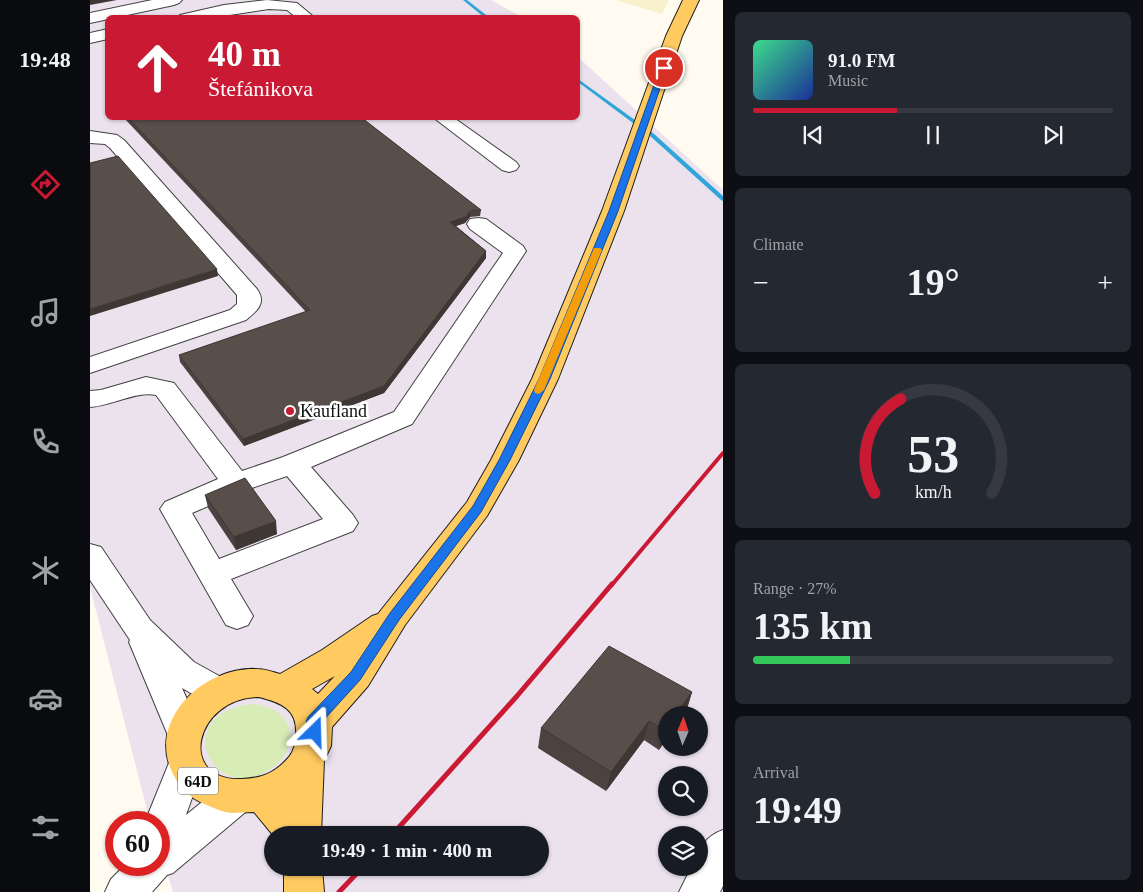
<!DOCTYPE html>
<html lang="en">
<head>
<meta charset="utf-8">
<style>
  :root { --surface:#171b24; --page:#242831; --text:#f1f3f6; --muted:#9ea1a6; --line:#363941; --accent:#ca1a33 }
  body { margin:0; font-family:"Times New Roman",serif; background:var(--page); color:var(--text); height:100vh; display:flex; flex-direction:column; font-size:19px; white-space:nowrap }
  * { box-sizing:border-box; margin:0 }
  p { font-size:16px; color:var(--muted) }
  .icon { flex:none; width:28px; height:28px; fill:none; stroke:currentColor; stroke-width:2; stroke-linecap:round; stroke-linejoin:round }
  .map { position:relative; flex:1; overflow:hidden }
  .drawer { display:flex; flex-direction:column; gap:12px; padding:12px; background:#0d0f14; width:420px }
  .drawer>* { flex:none }
  .banner { position:absolute; left:15px; top:15px; width:475px; height:105px; border-radius:8px; box-shadow:0 1px 4px #0004; background:#ca1a33; color:#fff; overflow:hidden }
  .needle { width:32px; rotate:2deg }
  .fabs { position:absolute; left:568px; top:706px; display:grid; gap:10px }
  .fabs a { display:grid; place-items:center; width:50px; height:50px; border-radius:50%; background:var(--surface); box-shadow:0 1px 4px #0004; font-size:25px }
  .speed { position:absolute; left:15px; top:811px; display:flex; gap:10px; font-size:25px; font-weight:700; text-align:center }
  .speed>* { display:grid; place-content:center; width:65px; height:65px; border-radius:50%; background:var(--surface); box-shadow:0 1px 4px #0004; line-height:1 }
  .speed .limit { border:8px solid #d22; background:#fff; color:#111 }
  .pin { position:absolute; display:grid; place-items:center; width:42px; height:42px; color:#fff; margin:-21px; border:2px solid #fff; border-radius:50%; box-shadow:0 1px 5px #0007 }
  .me { position:absolute; width:55px; margin:-28px; rotate:22deg; stroke-linejoin:round; filter:drop-shadow(0 0 4px #0008) }
  .turn { display:flex; align-items:center; gap:18px; height:105px; padding:0 20px; font-size:22px }
  .turn .icon { width:65px; height:65px; stroke-width:2.5 }
  .turn b { display:block; font-size:35px; line-height:42px }
  .big { font-size:38px; font-weight:700; line-height:1.1 }
  .drawer .tile { flex:1; display:flex; flex-direction:column; justify-content:center; gap:8px; min-width:0; padding:0 18px; border-radius:8px; background:var(--page) }
  .drawer .dial { align-items:center; gap:0 }
  .dial svg { height:130px; overflow:visible; fill:none; stroke:var(--line); stroke-width:7; stroke-linecap:round; text-anchor:middle }
  .dial text { fill:var(--text); stroke:none }
  .song { display:flex; align-items:center; gap:15px }
  .cover { width:60px; height:60px; border-radius:8px; background:linear-gradient(135deg,hsl(150 70% 55%),hsl(230 70% 35%)) }
  .played { height:5px; border-radius:2px; background:linear-gradient(90deg,var(--accent) 40%,var(--line) 40%) }
  .keys { display:flex; justify-content:space-around; direction:ltr }
  .heat { display:flex; justify-content:space-between; align-items:center; font-size:28px; direction:ltr }
  .charge { height:8px; border-radius:4px; background:linear-gradient(90deg,#34c759 27%,var(--line) 0) }
  .trip { position:absolute; left:174px; top:826px; width:285px; height:50px; border-radius:25px; background:var(--surface); box-shadow:0 1px 4px #0004; font-weight:700; line-height:50px; text-align:center }
  main { display:flex; flex:1; min-height:0 }
  .menu { display:flex; flex-direction:column; width:90px; justify-content:space-around; align-items:center; background:#090b0e; color:var(--muted) }
  .menu .icon { width:35px; height:35px }
  .menu .current { color:var(--accent) }
  .menu b { font-size:22px; color:var(--text) }
  .map>svg:first-child { display:block }
  .industrial { fill:#ebe2ee; fill-rule:evenodd }
  .farmland { fill:#f8f0cd }
  .green { fill:#d8edb6 }
  .lines { fill:none; stroke-linecap:round; stroke-linejoin:round }
  .stream { fill:#31a5d8; fill-rule:evenodd }
  .minor-casing { stroke:#414141; stroke-width:2 }
  .major-casing { stroke:#1f1f1f; stroke-width:2 }
  .minor { fill:#fff; fill-rule:evenodd }
  .major { fill:#ffca60; fill-rule:evenodd }
  .rail-far1 { stroke:#ca1a33; stroke-width:4 }
  .rail { stroke:#ca1a33; stroke-width:5 }
  .wall { fill:#4c4340 }
  .shaded-wall { fill:#3e3734 }
  .building { fill:#584e4a; stroke:#3e3734 }
  .route { fill:#1a73e8; stroke:#114b97 }
  .slow { fill:#f59e0b }
  .poi-dot { fill:#ca1a33; stroke:#fff; stroke-width:2 }
  .labels { text-anchor:middle; stroke-width:5; stroke-linejoin:round; paint-order:stroke }
  .shield { fill:#fff; stroke:#565656; stroke-width:1 }
  .shield-label { font-size:16px; font-weight:bold; fill:#0e0e0e }
  .poi-label { font-size:18px; fill:#0e0e0e; stroke:#fff; text-anchor:start }
</style>
</head>
<body>
<main>
<nav class="menu">
<b>19:48</b>
<svg class="icon current" aria-label="directions" viewBox="0 0 24 24"><path d="M12 3l9 9-9 9-9-9zM9 14v-3h6M13 9l2 2-2 2"/></svg>
<svg class="icon" aria-label="music" viewBox="0 0 24 24"><path d="M9 18V5l10-2v13"/><circle cx="6" cy="18" r="3"/><circle cx="16" cy="16" r="3"/></svg>
<svg class="icon" aria-label="phone" viewBox="0 0 24 24"><path d="M5 4h4l2 5-3 2q2 4 5 5l2-3 5 2v4C11 20 4 13 5 4z"/></svg>
<svg class="icon" aria-label="climate" viewBox="0 0 24 24"><path d="M12 3v18M4 7l16 10M4 17L20 7"/></svg>
<svg class="icon" aria-label="car" viewBox="0 0 24 24"><path d="M5 17H2v-5l4-1 3-4h7l3 4 3 1v5h-3M9 17h6M6 11h13"/><circle cx="7" cy="17" r="2"/><circle cx="17" cy="17" r="2"/></svg>
<svg class="icon" aria-label="filters" viewBox="0 0 24 24"><path d="M4 7h16M4 17h16"/><circle cx="9" cy="7" r="2"/><circle cx="15" cy="17" r="2"/></svg>
</nav>
<div class="map">
<svg width="633" height="892" viewBox="0 0 633 892">
  <rect width="100%" height="100%" fill="#fffbf0"/>
  <path class="industrial" d="M0,0H401L432,17L18,18V118H488V57L633,190V892H83L69,848V822H60L58,814L0,587ZM576,715H609V748H576ZM576,775H609V808H576ZM182,835H450V868H182ZM576,835H609V868H576Z"/>
  <path class="farmland" d="M526,0H579L572,14Z"/>
  <path class="green" d="M163,704C180,706 196,713 200,731C202,744 196,757 186,765C125,814 75,712 163,704Z"/>
  <g class="lines">
    <path class="stream" d="M373,0H377L400,18H395Z
      M488,79L563,133L633,196V201L631,200L559,135L488,82Z"/>
    <defs>
      <path id="minor" d="M62,0H92L89,3L84,5L0,23V13Z
        M177,0L207,3L225,18H207L197,10L179,9L120,18H88L90,15L134,5Z
        M18,29V39L0,43V33Z
        M344,118H364L426,162L429,166L426,170L419,172L412,170Z
        M0,131L27,135L34,140L167,289C177,303 167,311 156,320L0,373V357L140,310L147,304V295L20,148L15,144L0,143Z
        M388,218L396,219L433,246L436,251L322,424L221,467L263,515L268,523L263,531L141,579L163,616L158,625L147,629L136,625L70,509L75,502L128,479L66,395C45,391 22,406 0,407V391L11,390L56,377L84,383L152,471L193,457L304,412L413,253L380,229L377,224L380,219ZM197,476L233,519L129,559L102,513L156,490Z
        M0,544L11,547L60,620L104,662L140,682L145,692L140,702L128,706L116,702L92,688L112,734L106,745L96,748L109,753L114,764L96,815L133,785L146,780L159,785L165,797L159,809L83,873L77,875L62,892H15L21,879L35,865H69V822H55L83,753L94,749L82,745L39,642L40,640L0,580Z
        M633,830V886L630,892H589L601,868H609C609,848 614,837 633,830Z"/>
      <path id="major" d="M593,0H609L592,36L534,211L468,379L429,460L397,516L315,625L278,686L242,727L241,746L234,760L231,835H183L164,812C156,812 148,813 141,813C133,812 126,809 119,806C101,799 91,790 83,774C56,720 114,666 167,669C175,669 183,672 190,674L232,650L282,616L288,614L377,502L401,460L442,379L512,211L576,36ZM245,676L228,694L222,689ZM169,697C192,703 208,709 206,736C205,744 204,751 199,757C185,773 173,778 152,779C86,782 104,698 169,697Z
        M194,868H232L234,892H194Z"/>
    </defs>
    <use href="#minor" class="minor-casing"/>
    <use href="#major" class="major-casing"/>
    <use href="#minor" class="minor"/>
    <use href="#major" class="major"/>
    <path class="rail-far1" d="M521,586L633,453"/>
    <path class="rail" d="M302,835L427,696L522,584
      M249,892L272,868"/>
  </g>
  <path class="wall" d="M34,118H272L391,210L390,216L380,217L375,223L366,226L396,251V258L294,393L154,446L90,362L89,355L216,312Z
    M115,495L187,534L146,550L118,508Z
    M602,692L596,712L594,715H576V739L569,750L554,740L516,791L448,748L451,728Z"/>
  <path class="shaded-wall" d="M0,0H27L0,5Z
    M380,211V217L375,223L360,228V222Z
    M396,251V258L294,393L154,446L153,439Z
    M127,269L128,276L0,316V309Z
    M186,521L187,534L146,550L144,537Z
    M602,692L596,712L594,715H585Z
    M559,721L554,740L516,791L521,772Z
    M576,727V739L569,750L574,730Z"/>
  <path class="building" d="M38,118H272L391,210L380,211L376,217L360,222L396,251L294,386L153,439L89,355L220,310Z
    M28,156L127,269L0,309V163Z
    M155,478L186,521L144,537L115,495Z
    M519,646L602,692L585,715H576V727L574,730L559,721L521,772L451,728Z"/>
  <path class="route" d="M574,66L577,68L528,211L460,379L420,460L391,512L309,620L270,680L231,723L233,732L230,736L225,738L220,736L216,722L218,717L261,672L300,613L383,506L409,460L449,379L519,211L570,68Z"/>
  <path class="slow" d="M504,248H510L512,250L454,390L449,394L445,393L444,390Z"/>
  <circle class="poi-dot" cx="200" cy="411" r="5"/>
  <g class="labels">
    <rect class="shield" x="88" y="767.5" width="40" height="27" rx="4"/>
    <g class="shield-label">
      <text x="108" y="787">64D</text>
    </g>
    <g class="poi-label">
      <text x="210" y="417">Kaufland</text>
    </g>
  </g>
</svg>
<div class="fabs">
<a><svg class="needle" viewBox="-14 -14 28 28"><path d="M0-13l5 13h-10z" fill="#e53935"/><path d="M0 13l5-13h-10z" fill="#9ea1a6"/></svg></a>
<a><svg class="icon" aria-label="search" viewBox="0 0 24 24"><circle cx="10" cy="10" r="6"/><path d="M15 15l6 6"/></svg></a>
<a><svg class="icon" aria-label="layers" viewBox="0 0 24 24"><path d="M12 4l9 5-9 5-9-5zM3 14l9 5 9-5"/></svg></a>
</div>
<div class="speed"><div class="limit">60</div></div>
<div class="pin" style="left:574px;top:68px;background:#d93025"><svg class="icon" aria-label="arrive" viewBox="0 0 24 24"><path d="M6 21V4h12l-3 4 3 4H6"/></svg></div>
<svg class="me" style="left:225px;top:732px" viewBox="-20 -20 40 40"><path d="M0-17L14 15 0 8-14 15z" fill="#1a73e8" stroke="#fff" stroke-width="4"/></svg>
<div class="trip">19:49 · 1 min · 400 m</div>
<div class="banner">
<div class="turn"><svg class="icon" aria-label="ahead" viewBox="0 0 24 24"><path d="M12 20V5M6 11l6-6 6 6"/></svg><div><b>40 m</b>Štefánikova</div></div>
</div>
</div>
<section class="drawer">
<div class="tile">
<div class="song"><i class="cover"></i><div><b>91.0 FM</b><p>Music</p></div></div>
<div class="played"></div>
<div class="keys"><svg class="icon" aria-label="previous" viewBox="0 0 24 24"><path d="M18 5L8 12l10 7zM5 5v14"/></svg><svg class="icon" aria-label="pause" viewBox="0 0 24 24"><path d="M8 5v14M16 5v14"/></svg><svg class="icon" aria-label="next" viewBox="0 0 24 24"><path d="M6 5l10 7-10 7zM19 5v14"/></svg></div>
</div>
<div class="tile"><p>Climate</p>
<div class="heat"><a>−</a><b class="big">19°</b><a>+</a></div>
</div>
<div class="tile dial"><svg viewBox="0 0 100 80">
<path d="M14 69A42 42 0 1 1 86 69"/>
<path d="M14 69A42 42 0 0 1 30 11" stroke="#ca1a33"/>
<text x="50" y="56" font-size="32" font-weight="700">53</text>
<text x="50" y="72" font-size="11">km/h</text>
</svg></div>
<div class="tile"><p>Range · 27%</p><b class="big">135 km</b><div class="charge"></div></div>
<div class="tile"><p>Arrival</p><b class="big">19:49</b></div>
</section>
</main>
</body>
</html>
